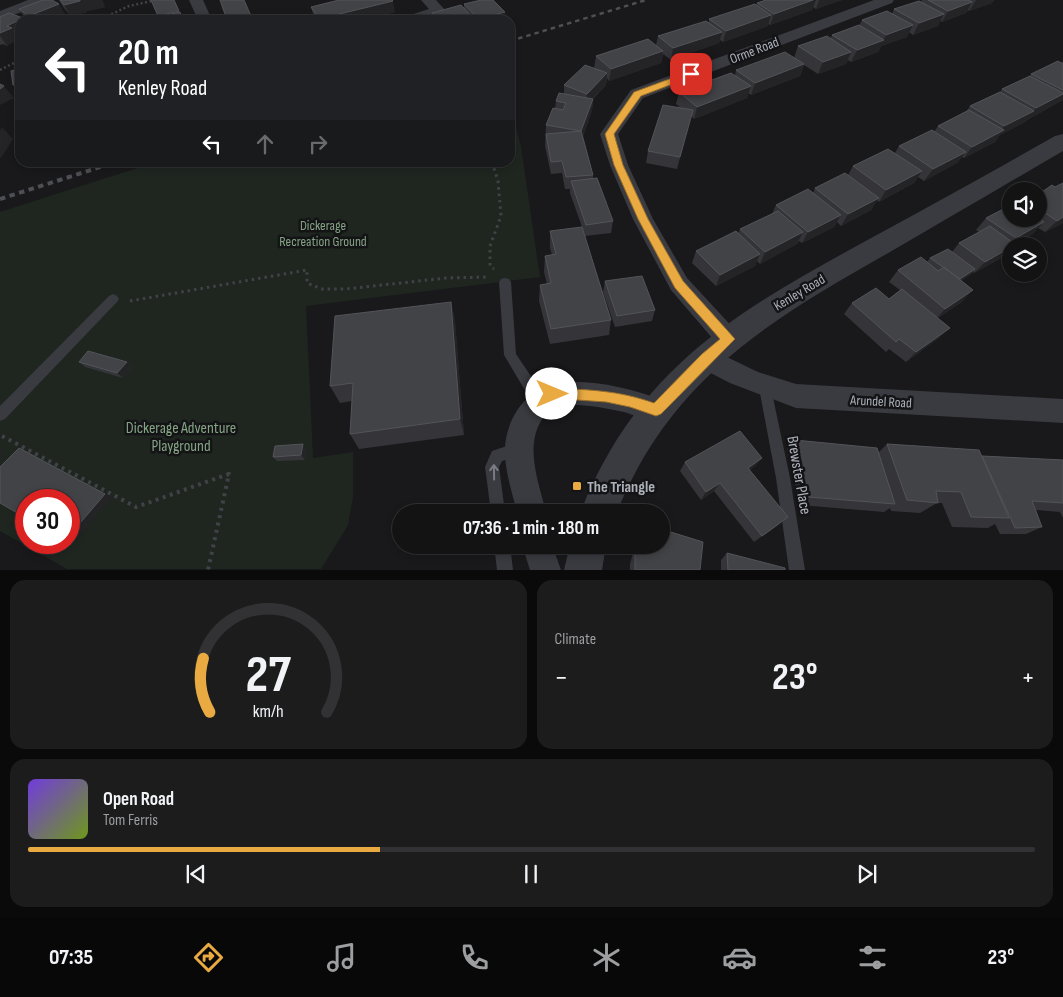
<!DOCTYPE html>
<html lang="en">
<head>
<meta charset="utf-8">
<style>
  :root { --surface:#131314; --page:#1c1c1d; --text:#f1f3f6; --muted:#9d9ea0; --line:#323234; --accent:#eaaa42 }
  body { margin:0; font-family:"Sofia Sans Condensed",sans-serif; background:var(--page); color:var(--text); height:100vh; display:flex; flex-direction:column; font-size:19px; white-space:nowrap }
  * { box-sizing:border-box; margin:0 }
  p { font-size:16px; color:var(--muted) }
  .icon { flex:none; width:28px; height:28px; fill:none; stroke:currentColor; stroke-width:2; stroke-linecap:round; stroke-linejoin:round }
  .map { position:relative; height:570px; overflow:hidden }
  .details { display:flex; flex-direction:column; gap:10px; padding:10px; background:#0a0a0b; flex:1 }
  .details>* { flex:none }
  .guide { position:absolute; left:15px; top:15px; width:500px; height:152px; border-radius:15px; box-shadow:0 2px 8px #0003,0 0 0 1px var(--line); background:#202124; color:#fff; overflow:hidden }
  .fabs { position:absolute; left:1002px; top:182px; display:grid; gap:10px }
  .fabs a { display:grid; place-items:center; width:45px; height:45px; border-radius:50%; background:var(--surface); box-shadow:0 2px 8px #0003,0 0 0 1px var(--line); font-size:25px }
  .speed { position:absolute; left:15px; top:489px; display:flex; gap:10px; font-size:25px; font-weight:700; text-align:center }
  .speed>* { display:grid; place-content:center; width:65px; height:65px; border-radius:50%; background:var(--surface); box-shadow:0 2px 8px #0003,0 0 0 1px var(--line); line-height:1 }
  .speed .limit { border:8px solid #d22; background:#fff; color:#111 }
  .pin { position:absolute; display:grid; place-items:center; width:42px; height:42px; color:#fff; margin:-21px; border-radius:10px; box-shadow:0 2px 8px #0006 }
  .me { position:absolute; width:55px; margin:-28px; rotate:90deg; stroke-linejoin:round; filter:drop-shadow(0 0 4px #0008) }
  .turn { display:flex; align-items:center; gap:18px; height:105px; padding:0 20px; font-size:22px }
  .turn .icon { width:65px; height:65px; stroke-width:2.5 }
  .turn b { display:block; font-size:35px; line-height:42px }
  .lanes { display:flex; align-items:center; height:48px; padding:0 20px; background:#0003; justify-content:center; gap:25px; direction:ltr }
  .lanes .off { opacity:.35 }
  .big { font-size:38px; font-weight:700; line-height:1.1 }
  .details .widget { flex:1; display:flex; flex-direction:column; justify-content:center; gap:8px; min-width:0; padding:0 18px; border-radius:15px; background:var(--page) }
  .details .dial { align-items:center; gap:0 }
  .dial svg { height:130px; overflow:visible; fill:none; stroke:var(--line); stroke-width:7; stroke-linecap:round; text-anchor:middle }
  .dial text { fill:var(--text); stroke:none }
  .song { display:flex; align-items:center; gap:15px }
  .cover { width:60px; height:60px; border-radius:8px; background:linear-gradient(135deg,hsl(260 70% 55%),hsl(80 70% 35%)) }
  .played { height:5px; border-radius:2px; background:linear-gradient(90deg,var(--accent) 35%,var(--line) 35%) }
  .keys { display:flex; justify-content:space-around; direction:ltr }
  .heat { display:flex; justify-content:space-between; align-items:center; font-size:28px; direction:ltr }
  .details .tiles { flex:1; display:grid; gap:10px; grid-template-columns:1fr 1fr }
  .widget:last-child { grid-column:span 2 }
  .trip { position:absolute; left:392px; top:504px; width:278px; height:50px; border-radius:25px; background:var(--surface); box-shadow:0 2px 8px #0003,0 0 0 1px var(--line); font-weight:700; line-height:50px; text-align:center }
  .tab-bar { display:flex; height:80px; justify-content:space-around; align-items:center; background:#080808; color:var(--muted) }
  .tab-bar .icon { width:35px; height:35px }
  .tab-bar .active { color:var(--accent) }
  .tab-bar b { font-size:22px; color:var(--text) }
  .map>svg:first-child { display:block }
  .green { fill:#1f2620; fill-rule:evenodd }
  .lines { fill:none; stroke-linecap:round; stroke-linejoin:round }
  .path-far2 { stroke:#404247; stroke-width:2.5; stroke-dasharray:2 2.5; stroke-linecap:butt }
  .path-far1 { stroke:#404247; stroke-width:3; stroke-dasharray:2.5 4; stroke-linecap:butt }
  .path { stroke:#404247; stroke-width:4; stroke-dasharray:3 4.5; stroke-linecap:butt }
  .service { fill:#3a3b40; fill-rule:evenodd }
  .minor { fill:#3a3b40; fill-rule:evenodd }
  .tertiary { fill:#3a3b40; fill-rule:evenodd }
  .rail-far1 { stroke:#4d4f55; stroke-width:2.5; stroke-dasharray:4.5 4; stroke-linecap:butt }
  .rail { stroke:#4d4f55; stroke-width:4; stroke-dasharray:5.5 4.5; stroke-linecap:butt }
  .wall { fill:#353539 }
  .shaded-wall { fill:#242427 }
  .building { fill:#424347; stroke:#525459 }
  .oneway { stroke:#797c83 }
  .route { fill:#eaaa42; stroke:#986e2b }
  .poi-dot { fill:#eaaa42; stroke:#141416; stroke-width:2 }
  .labels { text-anchor:middle; stroke-width:5; stroke-linejoin:round; paint-order:stroke }
  .street-label { font-size:14px; fill:#acb1ba; stroke:#141416 }
  .park-label { font-size:14px; fill:#84a484; stroke:#141416 }
  .near-park-label { font-size:16px; fill:#84a484; stroke:#141416 }
  .near-street-label { font-size:16px; fill:#acb1ba; stroke:#141416 }
  .near-poi-label { font-size:16px; font-weight:bold; fill:#acb1ba; stroke:#141416; text-anchor:start }
</style>
</head>
<body>
<div class="map">
<svg width="1063" height="570" viewBox="0 0 1063 570">
  <rect width="100%" height="100%" fill="#19191b"/>
  <path class="green" d="M510,104L521,147L540,277L306,306L313,458L353,452V497L348,525L321,569H67L0,531V212L153,163L510,162ZM26,500H69V542H26Z"/>
  <g class="lines">
    <path class="path-far2" d="M99,20L129,6L156,0
      M0,70L20,60"/>
    <path class="path-far1" d="M492,162L498,181L501,216L490,246V266L494,269
      M130,301L307,270V283L322,289H346L446,278L489,277"/>
    <path class="path" d="M2,436L136,507L229,474L208,570"/>
    <path class="service" d="M505,278L509,279L511,282L516,354L547,400L546,404L541,406L536,404L523,387L504,355L499,282L501,279Z
      M113,294L117,296L119,299L117,302L5,419L0,421V406L109,296Z
      M765,382L770,384L771,388L790,478L805,570H789L776,478L759,388L760,384Z
      M519,442L524,444L526,449L524,454L502,461L499,467L505,512H491L485,467L492,451Z
      M494,545H510L513,570H497Z"/>
    <path class="minor" d="M28,0H48L46,3L0,20V11Z
      M189,0H203L212,20H198Z
      M421,0H436L446,11C437,22 415,20 402,20L404,17L429,9Z
      M874,0H894L892,3L643,98L618,134L628,165L653,219L687,278L737,332L740,339L737,346L728,349L719,346L671,290L633,219L610,165L600,134L631,90Z
      M706,347L758,372L796,384L1063,399V423L796,408L730,383L697,366L694,358L697,350Z
      M553,383C590,378 631,388 665,401L669,410L665,419C651,424 638,416 624,412C606,408 570,401 553,407C520,435 537,476 546,512H517C512,492 504,469 505,447C507,418 525,392 553,383Z
      M522,545H552L561,570H530Z"/>
    <path class="tertiary" d="M1063,134V151C1005,185 948,218 890,252C770,320 671,378 617,512H581C588,491 599,470 610,451C672,345 769,294 873,237C934,204 995,170 1055,136Z
      M570,545H606L602,570H564Z"/>
    <path class="rail-far1" d="M510,41L646,0"/>
    <path class="rail" d="M0,199L116,162"/>
  </g>
  <path class="wall" d="M59,0H102L105,7L87,11V12L71,16L64,8Z
    M766,0H842L816,9L813,7L812,10L770,25L768,24V26L723,42L720,40L719,43L671,60L663,54L661,63L609,81L607,78L606,85L593,99L592,111L583,136L593,175V179L613,221L611,233L585,236L611,320L609,335L550,344L539,301L540,285L547,284L544,272L545,256L552,255L550,248V231L582,227L570,193V189H565L562,173L551,174L545,146L546,125L555,109L556,101L564,94V85L597,70L594,68L596,56L656,45L658,36L709,22V19L756,6L757,3Z
    M922,0H995L993,1L992,3L969,11L968,10L966,13L942,22L940,21L938,26L913,35L909,32L907,37L881,46L878,52L851,62L848,60L846,64L818,74L804,65L800,76L751,95L748,93L747,98L694,119L691,116L677,169L646,163L648,151L681,108L676,104L679,92L735,75L736,70L794,58L798,46L830,39L832,35L859,26L862,20L892,14L894,9L921,2Z
    M464,4L505,12L506,20H408H433L432,13L464,9Z
    M311,7L395,12L364,20H315Z
    M19,9L66,16L56,20H26Z
    M0,17L23,18L24,20H20L18,36L7,46L3,44L0,45Z
    M1063,61V100L1057,103L1054,105L1027,120L1025,122L1000,135L995,142L964,158L962,157L957,163L924,181L918,177L914,183L879,202L877,200L871,210L841,226L837,222L834,227L802,243L799,241L797,244L760,264L757,261L755,266L716,286L692,263L696,251L738,234L740,229L772,214L776,205L813,193L815,188L848,175L853,166L895,153L899,146L934,132L938,126L966,112L970,106L1000,92L1002,89L1030,76L1031,74L1061,63Z
    M1063,183V223L1045,232L1038,228L1033,234L1015,244L1005,256L974,273L973,272L970,275L961,281L963,301L938,318L939,338L906,362L889,349L886,352L844,314L852,303L889,299L900,290L889,282L898,270L927,262L930,258L952,252L959,243L979,232L976,230L986,218L1039,219V194L1055,187Z
    M605,281L655,310L652,321L615,327L603,292Z
    M451,302L455,321L464,435L359,449L350,434L352,401L340,403L330,386Z
    M79,362H127L132,368L123,378L85,367Z
    M795,440L879,452L887,444L982,456L1063,460V518L1060,512L1036,510L1042,527L1026,534H1000L995,524L988,528L952,527L942,503H937L920,513L891,511L890,508L884,512L800,505L787,449Z
    M303,444L306,449L305,460L277,461L273,457Z
    M762,458L755,466L750,470L780,524L754,542L714,491L701,500L680,471L685,462Z
    M635,545H661L700,570H630V564Z
    M727,553L785,570H721V560Z"/>
  <path class="shaded-wall" d="M80,0H102L105,7L87,11V12L71,16L64,5Z
    M174,0L184,20H159L158,16Z
    M813,0H816L812,10L770,25L774,14Z
    M819,0H842L816,9Z
    M976,0H995L993,1L992,3L969,11Z
    M393,1L395,12L364,20L319,19Z
    M972,2L966,13L942,22L948,11Z
    M59,4L66,16L56,20H31L29,16Z
    M505,12L506,20H478V19Z
    M944,14L938,26L913,35L919,23Z
    M771,15L768,26L723,42L726,31Z
    M251,16L252,20H231Z
    M23,18L24,20H20V35L18,36L20,39L7,46L0,36V33L7,26Z
    M913,25L907,37L881,46L878,52L851,62L857,50L883,41L886,35Z
    M722,32L719,43L671,60L673,48Z
    M663,51L661,63L609,81L611,69Z
    M851,52L846,64L818,74L823,62Z
    M804,64L800,76L751,95L755,83Z
    M607,73L606,85L586,105L587,94Z
    M20,83V94L13,85Z
    M4,86L14,98L0,105V89Z
    M751,86L747,98L694,119L697,107Z
    M1063,94V100L1057,103L1054,105L1027,120L1036,108Z
    M593,99L592,111L580,143L581,131Z
    M1034,111L1025,122L1000,135L995,142L964,158L972,147L999,133L1004,126Z
    M2,127L13,139L1,158L0,157V131Z
    M966,152L957,163L924,181L933,169Z
    M922,171L914,183L879,202L886,190Z
    M879,198L871,210L841,226L848,214Z
    M841,215L834,227L802,243L808,232Z
    M1063,217V223L1045,232L1057,221Z
    M1044,222L1033,234L1005,250L1016,238Z
    M803,232L797,244L760,264L765,252Z
    M1011,247V250L1005,256L974,273L985,262Z
    M760,254L755,266L716,286L720,275Z
    M975,269L970,275L953,286L958,280Z
    M973,290L963,301L935,320L945,309Z
    M451,302L455,321L464,435L460,419Z
    M950,328L939,338L906,362L916,352Z
    M127,362L132,368L123,378L117,373Z
    M303,444L306,449L305,460L301,455Z
    M0,449L3,451L0,458Z
    M762,458L755,466L742,476L748,468Z
    M720,483L714,491L701,500L706,492Z
    M105,494L112,498L73,543L69,541V536Z
    M788,517L780,524L754,542L762,536Z"/>
  <path class="building" d="M43,0H52L59,4L29,16L19,9Z
    M60,0H80V1L64,5Z
    M151,0H174L179,11L158,16Z
    M220,0H244L251,16L227,20Z
    M339,0H392L393,1L319,19L311,7Z
    M481,0H493L505,12L478,19L464,4Z
    M766,0H813L774,14L757,3Z
    M928,0H968L972,2L948,11Z
    M919,1L944,14L919,23L894,9Z
    M755,4L771,15L726,31L709,19Z
    M461,5L475,20H439L432,13Z
    M887,11L913,25L886,35L862,20Z
    M180,12L183,20H159L158,17Z
    M9,13L23,18L7,26L12,28L0,33V17Z
    M428,14L433,20H408Z
    M706,21L722,32L673,48L658,36Z
    M859,25L884,40L857,50L832,35Z
    M827,36L851,52L823,62L798,46Z
    M648,39L663,51L611,69L596,56Z
    M785,52L804,64L755,83L736,70Z
    M1058,61L1063,64V90L1031,74Z
    M585,65L607,73L587,94L564,85Z
    M20,68V83L13,85L11,71Z
    M731,73L751,86L697,107L679,92Z
    M1030,76L1063,93V94L1036,108L1002,89Z
    M0,84L4,86L0,89Z
    M1000,92L1034,111L1004,126L970,106Z
    M559,93L593,99L581,131L546,125L553,108L563,110L566,103L556,101Z
    M663,105L693,110L680,157L648,151Z
    M969,110L1004,130L972,147L938,126Z
    M20,122V140H17L16,123Z
    M932,130L966,152L933,169L899,146Z
    M581,131L593,175L566,177L562,161L551,162L546,134Z
    M888,149L922,171L886,190L853,166Z
    M845,173L879,198L848,214L815,188Z
    M597,178L613,221L586,225L571,181Z
    M1063,183V217L1057,221L1039,209V194L1052,185L1055,187Z
    M808,189L841,215L808,232L776,205Z
    M1011,205V219L1039,218L1044,222L1016,238L986,218Z
    M778,211L803,232L765,252L740,229Z
    M990,226L1016,245L1011,246V247L985,262L959,243Z
    M582,227L611,320L551,329L540,285L551,283L545,256L556,254L550,231Z
    M736,231L760,254L720,275L696,251Z
    M948,249L975,269L960,279L930,258Z
    M921,257L938,271L944,267L973,290L945,309L898,270Z
    M642,276L655,310L617,316L605,281Z
    M876,288L889,299L902,289L950,328L916,352L899,339L896,342L852,303Z
    M451,302L460,419L350,434L353,383L330,386L335,316Z
    M88,351L127,362L117,373L79,362Z
    M740,431L762,458L748,468L788,517L762,536L720,483L706,492L685,462Z
    M795,440L877,448L895,504L808,497Z
    M303,444L301,455L273,457L275,446Z
    M887,444L979,450L1009,518L971,517L961,492L936,491L938,503L907,500Z
    M19,448L105,494L69,536V500H26V518L0,503V467Z
    M982,456L1063,460V503L1032,501L1042,527L1015,528Z
    M661,529L703,542L700,570H635V555L638,545H661Z
    M727,553L785,568V570H728Z"/>
  <defs><path id="oneway-shaft" d="M-6 0H5M1.5-3L5.5 0L1.5 3" fill="none" stroke-width="1.6" stroke-linecap="round" stroke-linejoin="round" transform="scale(1.25)"/></defs>
  <use class="oneway" href="#oneway-shaft" transform="translate(494 472) rotate(-91)"/>
  <path class="route" d="M691,71L694,72V76L641,96L614,134L623,165L648,219L683,281L735,339L661,414L656,416L630,407L606,402L548,398L546,394L548,390L552,388C590,390 617,390 654,403L702,354L720,339L675,288L638,219L614,165L605,134L634,92Z"/>
  <rect class="poi-dot" x="572" y="481" width="10" height="10" rx="2.5"/>
  <g class="labels">
    <g class="street-label">
      <text transform="translate(754 50) rotate(-21)" y="5">Orme Road</text>
      <text transform="translate(799 292) rotate(-31)" y="5">Kenley Road</text>
      <text transform="translate(881 401) rotate(3)" y="5">Arundel Road</text>
    </g>
    <g class="park-label">
      <text x="323" y="230">Dickerage<tspan x="323" dy="16">Recreation Ground</tspan></text>
    </g>
    <g class="near-park-label">
      <text x="181" y="433">Dickerage Adventure<tspan x="181" dy="18">Playground</tspan></text>
    </g>
    <g class="near-street-label">
      <text transform="translate(800 475) rotate(80)" y="6">Brewster Place</text>
    </g>
    <g class="near-poi-label">
      <text x="587" y="492">The Triangle</text>
    </g>
  </g>
</svg>
<div class="fabs">
<a><svg class="icon" aria-label="sound" viewBox="0 0 24 24"><path d="M4 9h4l5-4v14l-5-4H4zM17 9q2 3 0 6"/></svg></a>
<a><svg class="icon" aria-label="layers" viewBox="0 0 24 24"><path d="M12 4l9 5-9 5-9-5zM3 14l9 5 9-5"/></svg></a>
</div>
<div class="speed"><div class="limit">30</div></div>
<div class="pin" style="left:691px;top:74px;background:#d93025"><svg class="icon" aria-label="arrive" viewBox="0 0 24 24"><path d="M6 21V4h12l-3 4 3 4H6"/></svg></div>
<svg class="me" style="left:552px;top:394px" viewBox="-20 -20 40 40"><circle r="19" fill="#fff"/><path d="M0-13L10 11 0 6-10 11z" fill="#eaaa42"/></svg>
<div class="trip">07:36 · 1 min · 180 m</div>
<div class="guide">
<div class="turn"><svg class="icon" aria-label="left" viewBox="0 0 24 24"><path d="M17 20v-9H6M10 6l-5 5 5 5"/></svg><div><b>20 m</b>Kenley Road</div></div>
<div class="lanes"><svg class="icon" aria-label="left" viewBox="0 0 24 24"><path d="M17 20v-9H6M10 6l-5 5 5 5"/></svg><svg class="icon off" aria-label="ahead" viewBox="0 0 24 24"><path d="M12 20V5M6 11l6-6 6 6"/></svg><svg class="icon off" aria-label="right" viewBox="0 0 24 24"><path d="M7 20v-9h11M14 6l5 5-5 5"/></svg></div>
</div>
</div>
<section class="details">
<div class="tiles">
<div class="widget dial"><svg viewBox="0 0 100 80">
<path d="M14 69A42 42 0 1 1 86 69"/>
<path d="M14 69A42 42 0 0 1 10 36" stroke="#eaaa42"/>
<text x="50" y="56" font-size="32" font-weight="700">27</text>
<text x="50" y="72" font-size="11">km/h</text>
</svg></div>
<div class="widget"><p>Climate</p>
<div class="heat"><a>−</a><b class="big">23°</b><a>+</a></div>
</div>
<div class="widget">
<div class="song"><i class="cover"></i><div><b>Open Road</b><p>Tom Ferris</p></div></div>
<div class="played"></div>
<div class="keys"><svg class="icon" aria-label="previous" viewBox="0 0 24 24"><path d="M18 5L8 12l10 7zM5 5v14"/></svg><svg class="icon" aria-label="pause" viewBox="0 0 24 24"><path d="M8 5v14M16 5v14"/></svg><svg class="icon" aria-label="next" viewBox="0 0 24 24"><path d="M6 5l10 7-10 7zM19 5v14"/></svg></div>
</div>
</div>
</section>
<nav class="tab-bar">
<b>07:35</b>
<svg class="icon active" aria-label="directions" viewBox="0 0 24 24"><path d="M12 3l9 9-9 9-9-9zM9 14v-3h6M13 9l2 2-2 2"/></svg>
<svg class="icon" aria-label="music" viewBox="0 0 24 24"><path d="M9 18V5l10-2v13"/><circle cx="6" cy="18" r="3"/><circle cx="16" cy="16" r="3"/></svg>
<svg class="icon" aria-label="phone" viewBox="0 0 24 24"><path d="M5 4h4l2 5-3 2q2 4 5 5l2-3 5 2v4C11 20 4 13 5 4z"/></svg>
<svg class="icon" aria-label="climate" viewBox="0 0 24 24"><path d="M12 3v18M4 7l16 10M4 17L20 7"/></svg>
<svg class="icon" aria-label="car" viewBox="0 0 24 24"><path d="M5 17H2v-5l4-1 3-4h7l3 4 3 1v5h-3M9 17h6M6 11h13"/><circle cx="7" cy="17" r="2"/><circle cx="17" cy="17" r="2"/></svg>
<svg class="icon" aria-label="filters" viewBox="0 0 24 24"><path d="M4 7h16M4 17h16"/><circle cx="9" cy="7" r="2"/><circle cx="15" cy="17" r="2"/></svg>
<b>23°</b>
</nav>
</body>
</html>
